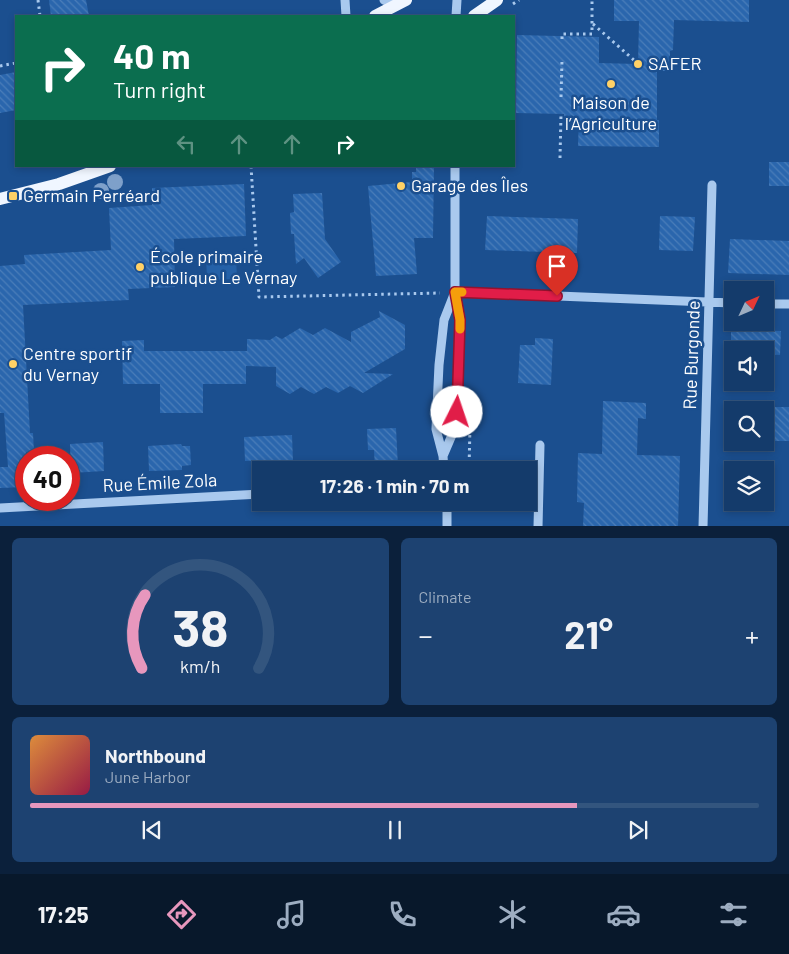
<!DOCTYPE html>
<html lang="en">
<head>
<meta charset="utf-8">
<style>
  :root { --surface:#143b6b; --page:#1d4271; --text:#f1f3f6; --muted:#9dadc1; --line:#33557e; --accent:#e797bd }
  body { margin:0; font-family:Barlow,sans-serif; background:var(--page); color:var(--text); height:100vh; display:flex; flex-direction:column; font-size:19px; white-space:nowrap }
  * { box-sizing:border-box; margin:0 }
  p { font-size:16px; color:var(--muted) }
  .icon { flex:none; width:28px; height:28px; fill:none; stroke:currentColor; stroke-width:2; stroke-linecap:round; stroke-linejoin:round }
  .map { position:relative; height:526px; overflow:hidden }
  .drawer { display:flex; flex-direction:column; gap:12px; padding:12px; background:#0b203b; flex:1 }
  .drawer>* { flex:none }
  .banner { position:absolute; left:15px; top:15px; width:500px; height:152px; border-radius:0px; box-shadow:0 2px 8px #0003,0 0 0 1px var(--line); background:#0b6e4f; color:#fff; overflow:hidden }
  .needle { width:32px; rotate:46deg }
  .controls { position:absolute; left:724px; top:281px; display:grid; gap:10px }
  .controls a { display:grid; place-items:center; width:50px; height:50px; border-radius:0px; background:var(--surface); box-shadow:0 2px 8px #0003,0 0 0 1px var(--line); font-size:25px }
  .speed { position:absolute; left:15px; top:446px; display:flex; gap:10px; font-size:25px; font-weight:700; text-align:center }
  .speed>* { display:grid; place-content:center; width:65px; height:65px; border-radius:50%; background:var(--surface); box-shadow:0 2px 8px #0003,0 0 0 1px var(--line); line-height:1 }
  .speed .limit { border:8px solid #d22; background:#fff; color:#111 }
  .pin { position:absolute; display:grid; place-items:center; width:42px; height:42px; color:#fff; margin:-51px -21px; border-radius:50% 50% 50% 0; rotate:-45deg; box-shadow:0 0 5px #0007 }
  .pin .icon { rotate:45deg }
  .me { position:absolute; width:55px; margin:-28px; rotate:4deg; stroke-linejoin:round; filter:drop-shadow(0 0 4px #0008) }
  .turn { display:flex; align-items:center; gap:18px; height:105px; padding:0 15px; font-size:22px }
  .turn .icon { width:65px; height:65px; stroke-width:2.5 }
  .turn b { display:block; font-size:35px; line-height:42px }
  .lanes { display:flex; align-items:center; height:48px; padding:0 15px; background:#0003; justify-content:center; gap:25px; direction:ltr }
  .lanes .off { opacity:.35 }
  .big { font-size:38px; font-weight:700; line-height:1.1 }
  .drawer .card { flex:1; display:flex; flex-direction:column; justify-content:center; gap:8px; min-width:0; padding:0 18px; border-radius:8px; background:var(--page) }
  .drawer .dial { align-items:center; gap:0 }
  .dial svg { height:130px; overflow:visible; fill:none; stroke:var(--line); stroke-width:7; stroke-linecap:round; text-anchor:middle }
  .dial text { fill:var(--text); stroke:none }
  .song { display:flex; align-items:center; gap:15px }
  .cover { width:60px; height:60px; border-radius:8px; background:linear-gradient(135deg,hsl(30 70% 55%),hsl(340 70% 35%)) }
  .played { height:5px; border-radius:2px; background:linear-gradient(90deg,var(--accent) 75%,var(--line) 75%) }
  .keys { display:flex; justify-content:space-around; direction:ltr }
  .heat { display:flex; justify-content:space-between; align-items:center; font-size:28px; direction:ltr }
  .drawer .tiles { flex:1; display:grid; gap:12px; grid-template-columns:1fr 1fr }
  .card:last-child { grid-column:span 2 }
  .trip { position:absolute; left:252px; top:461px; width:285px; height:50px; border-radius:0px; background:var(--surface); box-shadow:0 2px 8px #0003,0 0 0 1px var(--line); font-weight:700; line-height:50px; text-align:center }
  .dock { display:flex; height:80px; justify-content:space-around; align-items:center; background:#08182b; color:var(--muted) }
  .dock .icon { width:35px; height:35px }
  .dock .current { color:var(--accent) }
  .dock b { font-size:22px; color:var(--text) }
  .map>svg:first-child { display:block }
  .green { fill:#2461a8 }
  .building { fill:url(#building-back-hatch) }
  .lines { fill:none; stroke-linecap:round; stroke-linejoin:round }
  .path { stroke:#a9c9ee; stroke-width:3; stroke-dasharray:2.5 4; stroke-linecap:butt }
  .minor { stroke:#a9c9ee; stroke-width:9 }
  .major { stroke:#f0f6ff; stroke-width:12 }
  .tree { fill:#7ea0ca }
  .route-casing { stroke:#92132f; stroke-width:12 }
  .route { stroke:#e11d48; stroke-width:9 }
  .slow { stroke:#f59e0b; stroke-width:9 }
  .poi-dot { fill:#ffd166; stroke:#1b4f8f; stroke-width:2 }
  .labels { text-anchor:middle; stroke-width:5; stroke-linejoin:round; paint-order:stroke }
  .poi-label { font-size:18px; fill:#fff; stroke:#1b4f8f; text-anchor:start }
  .street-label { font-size:18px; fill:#fff; stroke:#1b4f8f }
</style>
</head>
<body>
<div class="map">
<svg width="789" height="527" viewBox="0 0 789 527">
  <defs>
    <pattern id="building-back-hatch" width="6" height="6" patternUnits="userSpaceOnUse" patternTransform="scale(1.25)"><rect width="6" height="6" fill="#2a66ad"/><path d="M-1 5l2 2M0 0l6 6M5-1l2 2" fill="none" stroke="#4a7db9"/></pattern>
  </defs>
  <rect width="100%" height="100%" fill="#1b4f8f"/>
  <path class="green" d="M236,256L237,279L207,280L206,257Z"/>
  <path class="building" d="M49,0H86L89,16H51Z
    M614,0H749V22L674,20L673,50L670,51V71H657V120H659V147L578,146L579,118H564V114L516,113L517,35L599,37V63L638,64L639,21H614Z
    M16,72V110L0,113V75Z
    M769,162H789V186H769Z
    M416,166H434L433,238H414L417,274L376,276L368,186L412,182V172H416Z
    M244,184L246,236L174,239L175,287L128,289L129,300L23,305L30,433H33L34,452H26V487L0,488V467H8L4,413H0V266L25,264L24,255L111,250L109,208L152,205V188Z
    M322,193L325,239L341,262L318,278L304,258L296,264L294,234H291L290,213L294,212L293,194Z
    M487,216L578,219L577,253L485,250Z
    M660,216L695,217L693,251L659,250Z
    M730,239L789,241V275L728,273Z
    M379,311L405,325V349L364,373L393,374L363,393L350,386L338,393L326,387L314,394L301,387L290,394L276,386V367L246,366V384H203V413H160V384H123L122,341L144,340V351H247V339L270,340L276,336L282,339L300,328L313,335L325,328L351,342V332L380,317Z
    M731,330L781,331L780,355L765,354V350H740L731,340Z
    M535,338L553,339L551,385L518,383L520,345H535Z
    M603,401L646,403V419L638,418L637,455L680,456L678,527H583L584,503L577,502L578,453L602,454Z
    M765,407H789V441H765Z
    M396,428L398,467L375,469L374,450H368L367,429Z
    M292,435L293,462L273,463V460L245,461L244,437Z
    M103,442L104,471L71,473L70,444Z
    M181,444L182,446H190L191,465L182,466V470L149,471L148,446Z"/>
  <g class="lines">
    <path class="path" d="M38,0L40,16
      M513,4L519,0
      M593,24L635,61
      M562,39V34H592V0
      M0,66L16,63
      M561,97L562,61
      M560,158L561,114
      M251,166L259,297L440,293
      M469,470L470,426"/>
    <path class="minor" d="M345,0L346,16
      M384,0L396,5
      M456,16L457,0
      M455,292L732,303
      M765,304H789
      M443,456L452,435L458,406L460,320L455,292V166
      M444,470L443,456L436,429L439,365L444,320L455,292
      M447,502V527
      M0,508L261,494
      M538,527L540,445
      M703,527L712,185"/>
    <path class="major" d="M375,16L406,0
      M474,16L497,0
      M0,199L59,184L110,166"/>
  </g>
  <g class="tree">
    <circle cx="115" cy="182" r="8"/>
    <circle cx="101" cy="191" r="8"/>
  </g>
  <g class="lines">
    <defs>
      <path id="route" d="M457,412L460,320L455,292L557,296"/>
    </defs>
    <use href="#route" class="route-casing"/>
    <use href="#route" class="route"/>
    <path class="slow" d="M460,329V320L455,292H462"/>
  </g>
  <g class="poi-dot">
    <circle cx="638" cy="64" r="5"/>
    <circle cx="611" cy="84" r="5"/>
    <circle cx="401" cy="186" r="5"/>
    <rect x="8" y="191" width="10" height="10" rx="2.5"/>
    <circle cx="140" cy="267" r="5"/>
    <circle cx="13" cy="364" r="5"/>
  </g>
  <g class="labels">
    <g class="poi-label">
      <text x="648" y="70">SAFER</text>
      <text x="611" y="109" text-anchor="middle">Maison de<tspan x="611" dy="21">l’Agriculture</tspan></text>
      <text x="411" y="192">Garage des Îles</text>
      <text x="23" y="202">Germain Perréard</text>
      <text x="150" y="263">École primaire<tspan x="150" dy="21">publique Le Vernay</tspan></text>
      <text x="23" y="360">Centre sportif<tspan x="23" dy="21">du Vernay</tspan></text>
    </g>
    <g class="street-label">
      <text transform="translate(692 355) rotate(-88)" y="6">Rue Burgonde</text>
      <text transform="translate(160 483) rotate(-3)" y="6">Rue Émile Zola</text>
    </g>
  </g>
</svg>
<div class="controls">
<a><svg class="needle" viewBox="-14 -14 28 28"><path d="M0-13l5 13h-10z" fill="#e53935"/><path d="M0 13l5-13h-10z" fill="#9dadc1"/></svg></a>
<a><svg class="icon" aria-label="sound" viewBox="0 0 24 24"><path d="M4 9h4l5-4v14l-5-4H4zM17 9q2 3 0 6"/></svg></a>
<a><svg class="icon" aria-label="search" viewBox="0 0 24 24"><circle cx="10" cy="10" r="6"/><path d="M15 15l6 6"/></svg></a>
<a><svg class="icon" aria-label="layers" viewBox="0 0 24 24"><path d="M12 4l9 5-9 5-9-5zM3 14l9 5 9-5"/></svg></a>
</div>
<div class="speed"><div class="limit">40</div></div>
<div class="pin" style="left:557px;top:296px;background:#d93025"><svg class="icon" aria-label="arrive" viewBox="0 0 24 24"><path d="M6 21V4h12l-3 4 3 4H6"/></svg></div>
<svg class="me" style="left:457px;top:412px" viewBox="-20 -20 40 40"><circle r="19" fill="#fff"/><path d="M0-13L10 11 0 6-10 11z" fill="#e11d48"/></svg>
<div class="trip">17:26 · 1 min · 70 m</div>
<div class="banner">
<div class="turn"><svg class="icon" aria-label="right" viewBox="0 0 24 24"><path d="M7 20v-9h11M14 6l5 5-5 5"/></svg><div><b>40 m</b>Turn right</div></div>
<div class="lanes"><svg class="icon off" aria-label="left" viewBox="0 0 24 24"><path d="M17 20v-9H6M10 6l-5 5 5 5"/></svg><svg class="icon off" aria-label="ahead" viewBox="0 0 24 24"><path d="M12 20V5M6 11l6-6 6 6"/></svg><svg class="icon off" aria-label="ahead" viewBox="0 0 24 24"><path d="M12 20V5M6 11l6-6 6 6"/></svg><svg class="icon" aria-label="right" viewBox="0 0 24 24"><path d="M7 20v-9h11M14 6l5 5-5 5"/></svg></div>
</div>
</div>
<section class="drawer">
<div class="tiles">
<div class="card dial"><svg viewBox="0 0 100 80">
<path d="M14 69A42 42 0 1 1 86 69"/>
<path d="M14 69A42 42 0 0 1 16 24" stroke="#e797bd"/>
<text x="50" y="56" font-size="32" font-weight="700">38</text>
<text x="50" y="72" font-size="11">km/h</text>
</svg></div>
<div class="card"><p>Climate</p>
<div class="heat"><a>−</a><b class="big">21°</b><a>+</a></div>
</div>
<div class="card">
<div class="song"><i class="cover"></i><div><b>Northbound</b><p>June Harbor</p></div></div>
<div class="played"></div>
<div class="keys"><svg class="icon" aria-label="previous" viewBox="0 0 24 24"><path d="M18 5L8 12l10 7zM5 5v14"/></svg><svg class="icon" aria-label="pause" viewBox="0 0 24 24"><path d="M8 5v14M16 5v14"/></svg><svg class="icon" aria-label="next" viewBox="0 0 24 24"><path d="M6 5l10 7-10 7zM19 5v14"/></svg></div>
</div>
</div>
</section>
<nav class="dock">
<b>17:25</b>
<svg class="icon current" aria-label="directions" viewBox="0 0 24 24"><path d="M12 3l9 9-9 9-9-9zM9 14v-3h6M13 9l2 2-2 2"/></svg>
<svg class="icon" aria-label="music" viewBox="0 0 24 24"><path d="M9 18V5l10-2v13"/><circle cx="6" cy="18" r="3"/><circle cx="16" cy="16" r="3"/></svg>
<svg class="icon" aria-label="phone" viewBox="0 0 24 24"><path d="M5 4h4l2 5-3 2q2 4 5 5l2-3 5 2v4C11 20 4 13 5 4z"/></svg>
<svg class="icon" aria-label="climate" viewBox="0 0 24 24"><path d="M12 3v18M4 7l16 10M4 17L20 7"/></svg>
<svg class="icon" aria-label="car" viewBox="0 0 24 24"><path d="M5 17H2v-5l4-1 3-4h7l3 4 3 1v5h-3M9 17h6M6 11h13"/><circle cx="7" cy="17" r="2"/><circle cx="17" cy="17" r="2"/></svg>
<svg class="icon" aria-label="filters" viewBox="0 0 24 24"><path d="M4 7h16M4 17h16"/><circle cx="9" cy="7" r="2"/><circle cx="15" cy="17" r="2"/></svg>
</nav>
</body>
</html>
